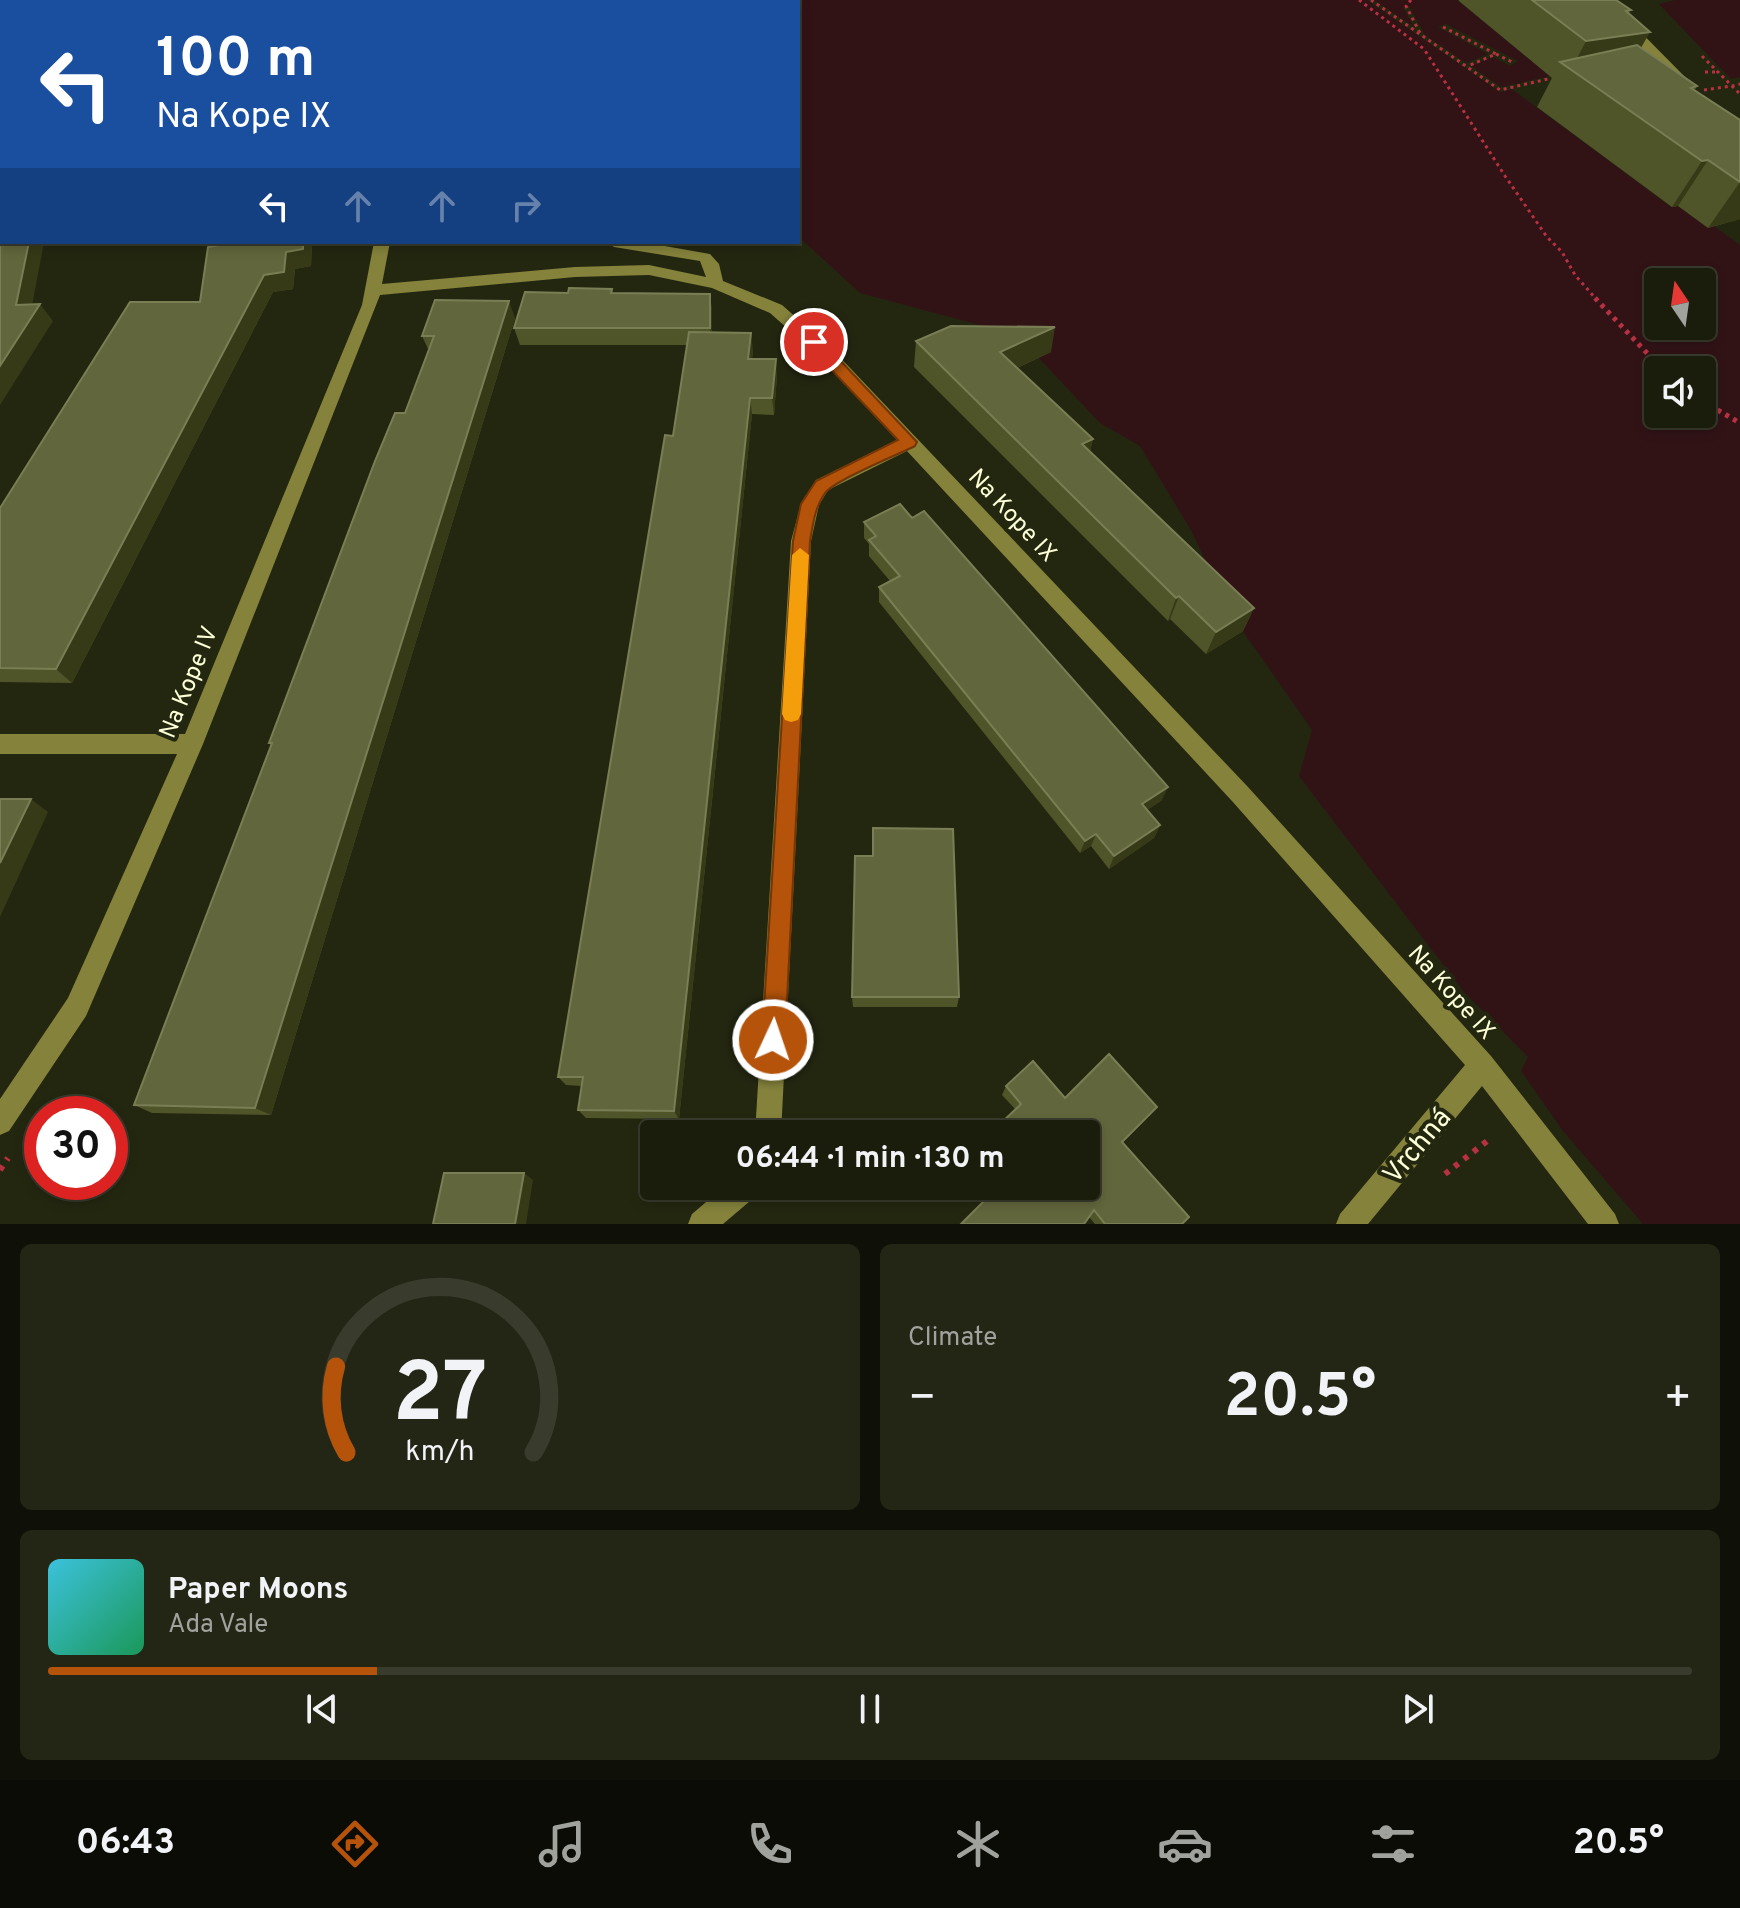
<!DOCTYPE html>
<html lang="en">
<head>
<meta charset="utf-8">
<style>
  :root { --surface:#1b1d0c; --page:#242615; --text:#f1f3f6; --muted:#a0a29d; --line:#393b2d; --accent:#b45309 }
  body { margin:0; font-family:Overpass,sans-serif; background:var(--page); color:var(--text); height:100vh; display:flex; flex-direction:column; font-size:30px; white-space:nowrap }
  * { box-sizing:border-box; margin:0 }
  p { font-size:26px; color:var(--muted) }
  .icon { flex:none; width:44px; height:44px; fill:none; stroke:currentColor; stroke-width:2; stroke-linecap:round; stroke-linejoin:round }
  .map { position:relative; height:1224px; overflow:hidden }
  .side { display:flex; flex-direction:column; gap:20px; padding:20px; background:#0f1007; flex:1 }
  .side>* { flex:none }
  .guide { position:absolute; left:0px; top:0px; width:800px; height:244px; box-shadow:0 4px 12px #0003,0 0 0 2px var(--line); background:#1a4fa0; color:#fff; overflow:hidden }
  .needle { width:52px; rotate:347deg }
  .tools { position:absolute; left:1644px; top:268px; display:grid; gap:16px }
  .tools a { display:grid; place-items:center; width:72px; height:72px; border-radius:8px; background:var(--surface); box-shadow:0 4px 12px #0003,0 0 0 2px var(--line); font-size:40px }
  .speed { position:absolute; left:24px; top:1096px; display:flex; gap:16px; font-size:40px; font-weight:700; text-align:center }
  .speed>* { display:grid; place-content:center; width:104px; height:104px; border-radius:50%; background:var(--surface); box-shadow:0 4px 12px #0003,0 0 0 2px var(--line); line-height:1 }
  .speed .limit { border:12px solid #d22; background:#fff; color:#111 }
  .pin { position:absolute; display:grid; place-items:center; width:68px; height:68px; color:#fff; margin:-34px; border:4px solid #fff; border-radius:50%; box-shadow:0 2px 8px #0007 }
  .me { position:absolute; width:88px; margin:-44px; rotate:3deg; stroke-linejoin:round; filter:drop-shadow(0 0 6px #0008) }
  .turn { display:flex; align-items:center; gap:28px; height:168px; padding:0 24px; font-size:36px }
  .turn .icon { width:104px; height:104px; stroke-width:2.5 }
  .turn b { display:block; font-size:56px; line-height:68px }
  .lanes { display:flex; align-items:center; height:76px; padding:0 24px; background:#0003; justify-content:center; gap:40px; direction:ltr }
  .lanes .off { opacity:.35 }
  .big { font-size:60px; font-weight:700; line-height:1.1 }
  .side .widget { flex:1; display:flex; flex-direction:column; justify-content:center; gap:12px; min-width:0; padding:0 28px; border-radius:12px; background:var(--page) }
  .side .dial { align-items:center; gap:0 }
  .dial svg { height:208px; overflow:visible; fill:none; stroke:var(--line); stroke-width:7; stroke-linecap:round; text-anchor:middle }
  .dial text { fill:var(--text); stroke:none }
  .song { display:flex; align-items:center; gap:24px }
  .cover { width:96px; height:96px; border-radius:12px; background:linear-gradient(135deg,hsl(190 70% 55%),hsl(150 70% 35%)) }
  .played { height:8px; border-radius:4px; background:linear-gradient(90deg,var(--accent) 20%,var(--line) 20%) }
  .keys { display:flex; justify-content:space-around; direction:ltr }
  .heat { display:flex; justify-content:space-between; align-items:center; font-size:44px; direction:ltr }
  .side .tiles { flex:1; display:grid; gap:20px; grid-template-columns:1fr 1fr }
  .widget:last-child { grid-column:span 2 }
  .trip { position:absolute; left:640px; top:1120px; width:460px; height:80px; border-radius:8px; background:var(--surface); box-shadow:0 4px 12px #0003,0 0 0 2px var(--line); font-weight:700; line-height:80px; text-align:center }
  .tab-bar { display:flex; height:128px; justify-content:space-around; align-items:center; background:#0b0c05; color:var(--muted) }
  .tab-bar .icon { width:56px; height:56px }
  .tab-bar .on { color:var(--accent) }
  .tab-bar b { font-size:36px; color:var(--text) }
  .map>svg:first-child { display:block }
  .green { fill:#311316; fill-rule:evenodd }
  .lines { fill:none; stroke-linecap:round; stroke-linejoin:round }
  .path-far2 { stroke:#b73142; stroke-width:3; stroke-dasharray:3 4; stroke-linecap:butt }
  .path-far1 { stroke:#b73142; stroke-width:5; stroke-dasharray:4 5; stroke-linecap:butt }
  .path { stroke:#b73142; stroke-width:6; stroke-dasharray:5 7; stroke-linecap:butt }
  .minor { fill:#85833b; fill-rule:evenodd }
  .wall { fill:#4f5429 }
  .shaded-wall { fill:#363a17 }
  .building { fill:#62663c; stroke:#7a7e54; stroke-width:2 }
  .route { fill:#b45309; stroke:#753606; stroke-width:2 }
  .slow { fill:#f59e0b }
  .labels { text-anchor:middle; stroke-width:8; stroke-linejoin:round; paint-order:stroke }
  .street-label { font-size:24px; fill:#fdffd6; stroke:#242710 }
  .near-street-label { font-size:28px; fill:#fdffd6; stroke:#242710 }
</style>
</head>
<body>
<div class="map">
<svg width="1740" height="1224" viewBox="0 0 1740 1224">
  <rect width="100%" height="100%" fill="#242710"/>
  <path class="green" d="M0,0H1367L1500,92L1512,89L1671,207L1678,206L1708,227L1714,226L1740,245V1224H1643L1563,1131L1521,1071L1528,1057L1464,992L1299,776L1312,730L1228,610L1192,532L1140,446L1100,423L1035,354L987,327L860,293L798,236V2H2L0,119ZM1658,282H1702V326H1658ZM1658,370H1702V414H1658Z
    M1374,0H1457L1550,76L1501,87L1471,66L1493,57L1510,66L1518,61L1446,24L1438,27L1488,54L1466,63L1425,35L1409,6L1403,7L1414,27Z
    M1675,0H1740V77L1731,79L1659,4Z"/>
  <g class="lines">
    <path class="path-far2" d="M1359,0L1424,49L1505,176L1547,237L1562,252L1575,275L1597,300
      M1371,0L1500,90L1548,79L1555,85
      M1411,0L1406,6L1420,33
      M1443,27L1496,54L1468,66
      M1496,54L1514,63
      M1702,56L1732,86L1740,84
      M1705,72H1717
      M1704,90L1732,86L1740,94"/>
    <path class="path-far1" d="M1595,298L1663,370
      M1702,401L1740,423"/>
    <path class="path" d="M0,1170L8,1158
      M1445,1174L1491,1138"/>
    <path class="minor" d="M1596,0H1609L1685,77V83H1675Z
      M374,242H390L382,284L575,267L649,265L706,277L700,261L614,247L606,242H642L710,254L719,264L723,281L782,305L833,350L1248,787L1491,1056L1615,1214L1619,1224H1588L1482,1086L1368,1224H1336L1340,1214L1465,1065L1232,801L907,451L828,490L819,505L811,541L781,1134H755L791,541L801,504L816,480L897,440L821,358L770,313L712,288L649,275L575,277L380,295L203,744L86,1016L9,1131L0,1135V1099L68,998L177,754H0V734H185L362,305Z
      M725,1186H760L756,1196L723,1224H688L692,1214Z"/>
  </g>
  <path class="wall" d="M1459,0H1616L1629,14L1641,48L1697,86L1695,90L1740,120V219L1708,228L1678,206L1672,207L1537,107L1552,78L1459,1Z
    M238,242H312L311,266L295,269L293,289L273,292L72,683L0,682V508L200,302Z
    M612,289L613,293L710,294L712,311V332L753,350L752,359L777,376L774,415L752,414L679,1119L586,1118L578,1110L582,1086L566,1085L558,1077L673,436L687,345H520L514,328L568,293Z
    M515,318L271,1115L152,1113L134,1105L271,745L269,743L405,413L429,351L422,336Z
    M916,341L1051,352L1017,368L1093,439L1090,451L1254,608L1243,631L1206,654L1170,619L1168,621L914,367Z
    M864,522L1162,800L1147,810L1160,825L1154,838L1109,869L1091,846L1080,853L879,602V587L890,581L869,556V544L864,538Z
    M852,997H959L957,1007H853Z
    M1006,1086L1065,1098L1122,1142L1182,1224H1095L1089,1217L1086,1134H999L997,1131L1000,1124L1015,1109L1002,1095Z"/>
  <path class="shaded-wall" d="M1631,10L1616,37L1650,32L1625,76L1571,70L1586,41L1626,11Z
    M1708,160L1678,206L1672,207L1702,161Z
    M1740,182V219L1708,228Z
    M29,242H44L29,322L40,304L53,321L0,405V366L16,305Z
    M303,242H312L311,266L295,269L293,289L273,292L72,683L56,669L264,275L286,252Z
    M710,294L712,311V345L710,328Z
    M509,301L515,318L271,1115L255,1108Z
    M1055,327L1051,352L997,377L1000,352Z
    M751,333L753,350L750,376L748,359Z
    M776,359L777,376L774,415L772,398Z
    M750,398L752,414L679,1119L674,1111Z
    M1093,439L1087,463L1082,444Z
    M1179,596L1170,619L1168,621L1176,598Z
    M1254,608L1243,631L1206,654L1216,632Z
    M1168,787L1162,800L1137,817L1142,804Z
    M31,799L48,812L0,917V863Z
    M1160,825L1154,838L1109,869L1114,856Z
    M1096,834L1091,846L1080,853L1085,841Z
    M524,1173L533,1180L526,1224H515Z"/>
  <path class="building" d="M1532,0H1616L1631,10L1626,11L1650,32L1586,41Z
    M1637,45L1697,86L1691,88L1740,120V182L1708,160L1702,161L1560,62Z
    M2,130V242H29L16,305L40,304L0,366V131Z
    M238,242H303V249L286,252L284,272L264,275L56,669L0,668V508L130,302H200L208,247Z
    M569,288L612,289L611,293L710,294V328H514L525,292L568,293Z
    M435,300L509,301L255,1108L134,1105L272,743H269L375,461L395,413H405L434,336H422Z
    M951,326L1055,327L1000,352L1093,439L1082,444L1254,608L1216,632L1179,596L1176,598L916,341Z
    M689,332L751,333L748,359H776L772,398H750L674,1111L578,1110L583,1077H558L665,435L673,436Z
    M900,504L912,518L924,511L1168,787L1142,804L1160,825L1114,856L1096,834L1085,841L879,587L900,576L869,540L876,536L864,522Z
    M0,799H31L0,863Z
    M873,828L953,829L959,997H852L855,856H873Z
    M1109,1054L1157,1107L1122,1142L1189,1217L1182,1224H1105L1094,1210L1084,1224H961L999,1186H1086V1134H1009L1000,1124L1021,1104L1006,1086L1033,1061L1065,1098Z
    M444,1173H524L515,1224H433Z"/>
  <path class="route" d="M814,337L819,338L917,442L915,446C897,455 835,480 825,493C815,507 813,524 810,541L785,1040L781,1049L773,1052L765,1049L762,1040L793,541L801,504L816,481L898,440L809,346V338Z"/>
  <path class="slow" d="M800,548L809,555L801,714L798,720L791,722L785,720L782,714L792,555Z"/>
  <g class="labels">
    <g class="street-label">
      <text transform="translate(1013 515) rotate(47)" y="8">Na Kope IX</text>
      <text transform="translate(188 682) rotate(-68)" y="8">Na Kope IV</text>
      <text transform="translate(1452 992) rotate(48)" y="8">Na Kope IX</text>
    </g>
    <g class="near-street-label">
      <text transform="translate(1416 1145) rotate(-50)" y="10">Vrchná</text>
    </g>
  </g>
</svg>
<div class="tools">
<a><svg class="needle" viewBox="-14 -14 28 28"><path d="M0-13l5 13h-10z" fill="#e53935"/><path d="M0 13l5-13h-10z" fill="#a0a29d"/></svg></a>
<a><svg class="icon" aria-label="sound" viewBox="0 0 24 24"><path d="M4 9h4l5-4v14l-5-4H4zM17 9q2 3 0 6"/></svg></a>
</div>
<div class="speed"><div class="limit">30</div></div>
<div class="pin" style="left:814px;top:342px;background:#d93025"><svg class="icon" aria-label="arrive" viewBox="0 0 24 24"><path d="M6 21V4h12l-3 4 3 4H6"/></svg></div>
<svg class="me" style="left:773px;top:1040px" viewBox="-20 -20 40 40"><circle r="17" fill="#b45309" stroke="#fff" stroke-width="3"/><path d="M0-11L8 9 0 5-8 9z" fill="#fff"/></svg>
<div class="trip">06:44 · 1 min · 130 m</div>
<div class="guide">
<div class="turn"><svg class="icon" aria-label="left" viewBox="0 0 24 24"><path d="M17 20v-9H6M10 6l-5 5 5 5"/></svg><div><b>100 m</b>Na Kope IX</div></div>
<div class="lanes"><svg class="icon" aria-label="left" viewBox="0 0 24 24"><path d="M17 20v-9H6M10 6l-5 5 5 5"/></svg><svg class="icon off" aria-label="ahead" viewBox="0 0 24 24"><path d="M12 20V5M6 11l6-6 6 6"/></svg><svg class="icon off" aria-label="ahead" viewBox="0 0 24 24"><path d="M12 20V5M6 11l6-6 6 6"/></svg><svg class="icon off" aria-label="right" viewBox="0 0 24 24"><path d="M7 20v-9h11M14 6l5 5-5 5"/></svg></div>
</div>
</div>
<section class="side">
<div class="tiles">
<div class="widget dial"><svg viewBox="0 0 100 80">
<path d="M14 69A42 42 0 1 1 86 69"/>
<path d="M14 69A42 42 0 0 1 10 36" stroke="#b45309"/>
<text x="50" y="56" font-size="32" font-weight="700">27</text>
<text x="50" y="72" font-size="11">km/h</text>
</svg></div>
<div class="widget"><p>Climate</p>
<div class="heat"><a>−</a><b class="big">20.5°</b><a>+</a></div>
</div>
<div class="widget">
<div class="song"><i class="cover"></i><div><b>Paper Moons</b><p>Ada Vale</p></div></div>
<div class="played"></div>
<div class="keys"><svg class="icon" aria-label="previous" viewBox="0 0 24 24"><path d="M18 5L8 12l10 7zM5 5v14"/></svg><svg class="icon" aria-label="pause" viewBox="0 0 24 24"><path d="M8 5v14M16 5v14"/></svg><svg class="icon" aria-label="next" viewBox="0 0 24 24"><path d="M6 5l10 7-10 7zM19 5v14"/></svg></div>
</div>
</div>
</section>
<nav class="tab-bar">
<b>06:43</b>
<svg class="icon on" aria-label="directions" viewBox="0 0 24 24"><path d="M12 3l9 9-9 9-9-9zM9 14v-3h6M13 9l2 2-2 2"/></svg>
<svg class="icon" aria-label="music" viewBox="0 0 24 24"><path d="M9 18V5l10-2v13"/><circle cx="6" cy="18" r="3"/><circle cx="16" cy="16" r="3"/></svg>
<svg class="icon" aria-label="phone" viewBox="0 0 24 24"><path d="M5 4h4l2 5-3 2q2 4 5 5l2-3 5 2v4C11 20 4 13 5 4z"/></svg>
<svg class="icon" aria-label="climate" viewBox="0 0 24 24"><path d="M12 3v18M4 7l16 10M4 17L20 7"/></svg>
<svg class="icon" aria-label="car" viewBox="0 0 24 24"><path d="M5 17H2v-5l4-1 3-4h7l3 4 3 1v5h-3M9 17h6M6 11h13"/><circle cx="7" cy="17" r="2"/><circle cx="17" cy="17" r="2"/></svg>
<svg class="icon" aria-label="filters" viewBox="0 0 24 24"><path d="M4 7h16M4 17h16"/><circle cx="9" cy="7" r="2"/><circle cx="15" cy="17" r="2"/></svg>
<b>20.5°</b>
</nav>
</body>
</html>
